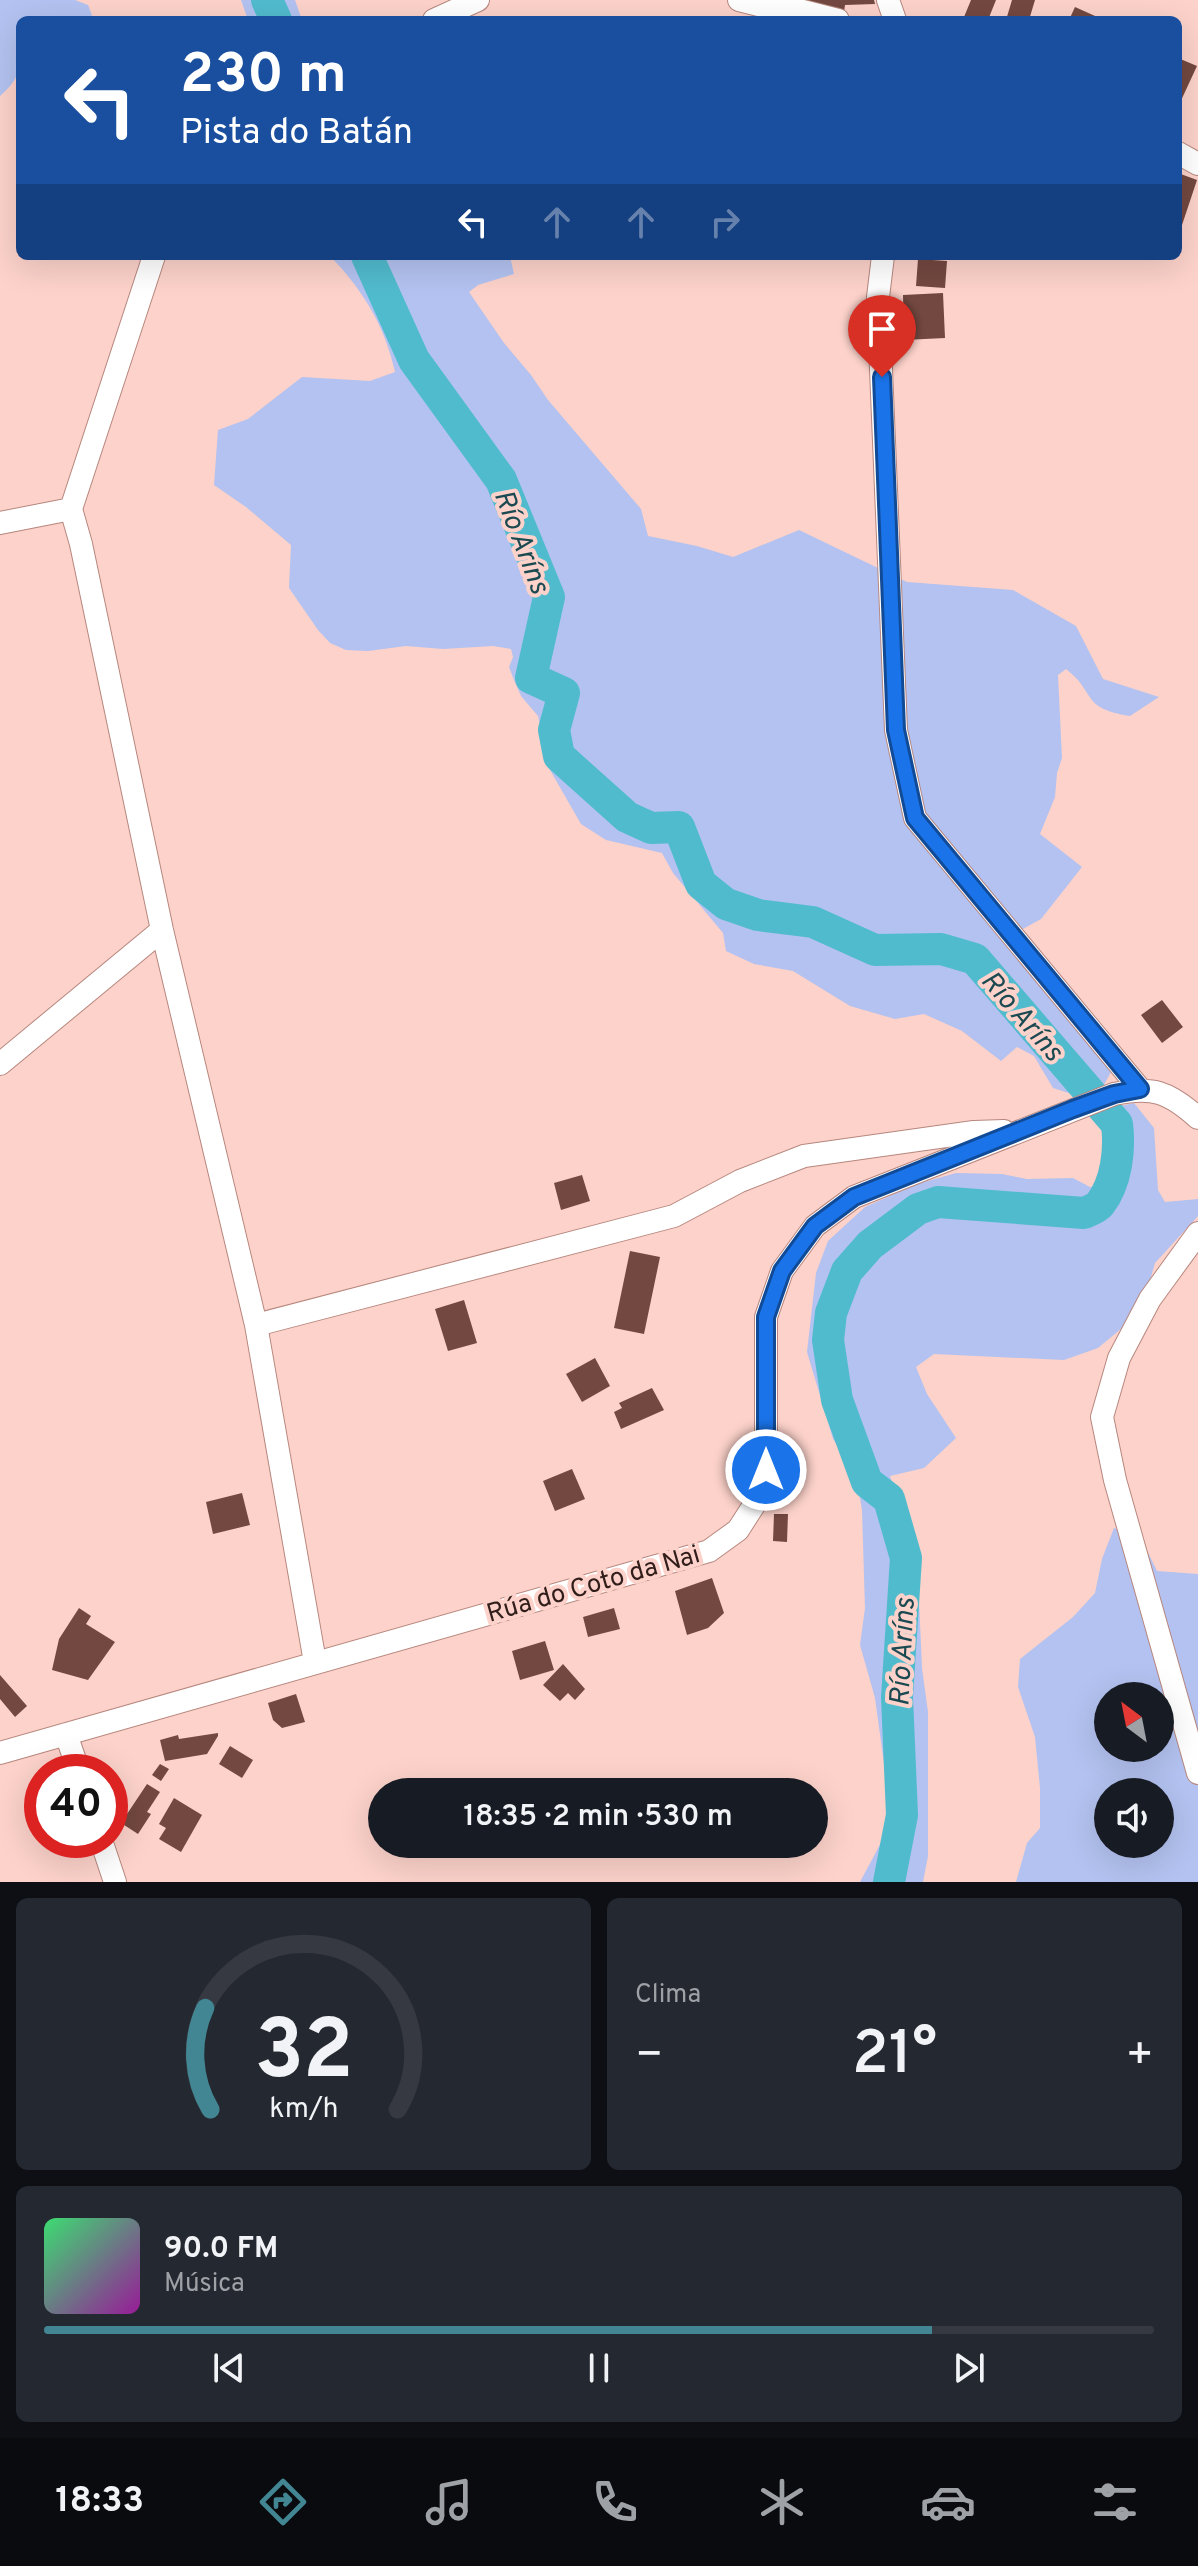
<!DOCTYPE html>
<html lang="es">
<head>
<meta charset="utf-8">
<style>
  :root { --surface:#171b24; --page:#242831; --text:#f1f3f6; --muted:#9ea1a6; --line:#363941; --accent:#418692 }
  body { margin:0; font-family:Overpass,sans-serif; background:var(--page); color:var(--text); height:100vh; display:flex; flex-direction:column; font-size:30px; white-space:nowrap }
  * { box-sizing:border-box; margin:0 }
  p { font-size:26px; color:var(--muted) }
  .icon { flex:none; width:44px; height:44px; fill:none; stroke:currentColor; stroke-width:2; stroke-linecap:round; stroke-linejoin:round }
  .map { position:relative; height:1882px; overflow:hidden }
  .details { display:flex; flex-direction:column; gap:16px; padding:16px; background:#0d0f14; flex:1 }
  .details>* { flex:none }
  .banner { position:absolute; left:16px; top:16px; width:1166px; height:244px; border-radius:12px; box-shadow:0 8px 32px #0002; background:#1a4fa0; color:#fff; overflow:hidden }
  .needle { width:52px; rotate:328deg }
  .buttons { position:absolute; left:1094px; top:1682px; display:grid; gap:16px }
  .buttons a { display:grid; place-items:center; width:80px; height:80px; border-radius:50%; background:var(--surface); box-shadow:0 8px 32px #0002; font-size:40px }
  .speed { position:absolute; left:24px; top:1754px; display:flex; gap:16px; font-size:40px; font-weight:700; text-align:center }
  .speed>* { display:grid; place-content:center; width:104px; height:104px; border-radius:50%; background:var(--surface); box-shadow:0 8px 32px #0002; line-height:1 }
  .speed .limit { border:12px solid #d22; background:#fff; color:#111 }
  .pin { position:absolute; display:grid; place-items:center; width:68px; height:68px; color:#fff; margin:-82px -34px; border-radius:50% 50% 50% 0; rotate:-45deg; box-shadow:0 0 8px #0007 }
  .pin .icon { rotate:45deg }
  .me { position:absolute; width:88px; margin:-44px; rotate:0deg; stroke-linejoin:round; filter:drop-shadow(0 0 6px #0008) }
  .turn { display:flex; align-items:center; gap:28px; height:168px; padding:0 32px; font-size:36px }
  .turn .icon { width:104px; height:104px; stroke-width:2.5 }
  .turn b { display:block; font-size:56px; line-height:68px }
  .lanes { display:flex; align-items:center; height:76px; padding:0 32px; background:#0003; justify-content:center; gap:40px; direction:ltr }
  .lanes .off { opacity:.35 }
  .big { font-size:60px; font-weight:600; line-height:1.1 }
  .details .card { flex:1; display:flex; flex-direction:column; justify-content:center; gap:12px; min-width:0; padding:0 28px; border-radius:12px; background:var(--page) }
  .details .dial { align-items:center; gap:0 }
  .dial svg { height:208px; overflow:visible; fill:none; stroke:var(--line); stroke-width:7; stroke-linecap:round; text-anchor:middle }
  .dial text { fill:var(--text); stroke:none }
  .song { display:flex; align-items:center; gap:24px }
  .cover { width:96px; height:96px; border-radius:12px; background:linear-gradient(135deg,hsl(140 70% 55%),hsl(300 70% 35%)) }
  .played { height:8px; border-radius:4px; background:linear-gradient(90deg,var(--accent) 80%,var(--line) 80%) }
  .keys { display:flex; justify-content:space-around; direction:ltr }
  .heat { display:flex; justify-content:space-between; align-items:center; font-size:44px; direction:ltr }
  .details .tiles { flex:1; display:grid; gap:16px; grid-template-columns:1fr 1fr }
  .card:last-child { grid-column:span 2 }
  .trip { position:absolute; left:368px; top:1778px; width:460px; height:80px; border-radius:40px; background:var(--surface); box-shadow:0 8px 32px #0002; font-weight:600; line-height:80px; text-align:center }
  .dock { display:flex; height:128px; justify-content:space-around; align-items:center; background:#090b0e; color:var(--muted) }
  .dock .icon { width:56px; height:56px }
  .dock .current { color:var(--accent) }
  .dock b { font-size:36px; color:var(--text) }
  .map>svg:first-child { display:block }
  .green { fill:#b3c2f0; fill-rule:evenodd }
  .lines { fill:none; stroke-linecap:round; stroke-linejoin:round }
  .river { stroke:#51bbce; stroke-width:32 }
  .building { fill:#734840 }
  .minor-casing { stroke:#b7877e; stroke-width:24 }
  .minor { stroke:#fff; stroke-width:22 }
  .route-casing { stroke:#114b97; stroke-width:20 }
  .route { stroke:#1a73e8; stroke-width:14 }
  .labels { text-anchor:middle; stroke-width:8; stroke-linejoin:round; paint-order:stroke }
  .street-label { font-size:26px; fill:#311e1b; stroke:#fcd2ca }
  .water-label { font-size:28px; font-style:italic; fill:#1a4951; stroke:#fcd2ca }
</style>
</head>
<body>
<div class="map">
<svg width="1198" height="1882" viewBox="0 0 1198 1882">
  <rect width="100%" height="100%" fill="#fcd2ca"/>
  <path class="green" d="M0,0H75L88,5L92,15L88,20H20C20,54 28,73 0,96Z
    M241,0H295L302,20H248Z
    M330,256H510L514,274L478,285L469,292L504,343L531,375L548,400L641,509L648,536L697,546L733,557L799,530L907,582L1013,590L1076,626L1103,679L1159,697L1130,716C1080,708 1097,693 1066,669L1058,675L1062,758L1057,773L1055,797L1040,834L1082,867L1041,919L1021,930L1113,1068L1104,1085L1075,1095L1053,1088L1034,1056L1017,1047L1001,1061L962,1031L924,1014L895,1019L850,1006L793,971L754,964L726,951L723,933L673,873L662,853L606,840L581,824L550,770L538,716L521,696L514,680L509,667L513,657L511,649L493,646L443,649L406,646L368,651L346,650L330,643L318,630L289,588L291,545L246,507L214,485L218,430L248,419L302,377L370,381L395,372C385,326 363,290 330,256Z
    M1134,1103L1154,1128L1158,1190L1165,1202L1198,1199V1216L1155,1263L1149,1284L1128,1323L1098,1348L1064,1360L934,1354L916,1367L927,1394L956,1438L924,1468L890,1476L917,1556L922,1668L928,1712V1856L923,1882H860L892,1822L875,1698L860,1645L865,1608L862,1510L856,1475L833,1439L807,1352L816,1273L828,1241L865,1207L917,1184L956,1173L1002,1174L1027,1179L1073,1178L1090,1187L1099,1185L1105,1137L1094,1118L1116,1107Z
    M1114,1528L1141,1538L1157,1571L1198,1574V1882H1016L1027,1843L1040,1828V1788L1035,1737L1018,1687L1020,1659L1073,1617L1095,1593L1102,1559ZM1108,1696H1160V1748H1108ZM1108,1792H1160V1844H1108Z"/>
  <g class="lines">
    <path class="river" d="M267,0L276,20
      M367,256L414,360L501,480L549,597L531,678L564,693L554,730L559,756L627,817L651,828L679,827L701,884L726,904L758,915L813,922L875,950L941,949L975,959L1117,1124C1120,1149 1117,1182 1100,1204C1097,1208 1089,1211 1084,1213L938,1202L918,1209L870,1245L847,1271L831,1313L828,1340L837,1400L867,1482L889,1499L906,1558L897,1697L902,1815L889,1882"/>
  </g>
  <path class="building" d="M800,0H874L875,4L845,5L844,12Z
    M971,0H996L988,20H973L964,17Z
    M1012,0H1035L1029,20H1006Z
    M1075,7L1104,20H1069Z
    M1178,58L1197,66L1178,107Z
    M1178,173L1197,180L1181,228L1178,227Z
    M918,259L947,261L945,288L916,286Z
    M943,293L945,338L904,340L903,295Z
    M1162,1000L1183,1027L1162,1043L1141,1015Z
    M582,1175L590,1201L561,1210L554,1183Z
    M630,1251L660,1257L644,1334L614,1328Z
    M464,1300L477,1343L448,1351L435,1309Z
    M595,1358L610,1386L582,1402L566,1374Z
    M652,1388L664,1410L621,1429L614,1412L622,1408L619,1403Z
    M572,1469L585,1499L555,1511L543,1481Z
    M242,1493L250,1525L213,1534L206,1502Z
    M774,1514H788L787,1542L773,1541Z
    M712,1578L724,1613L708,1628L687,1635L675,1591Z
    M79,1608L91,1616L86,1624L115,1642L88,1680L52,1670L59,1639Z
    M614,1608L620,1629L588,1637L583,1617Z
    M545,1641L554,1670L520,1680L512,1651Z
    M563,1664L585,1689L575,1700L568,1693L560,1701L543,1685Z
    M0,1675L27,1706L15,1717L0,1699Z
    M296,1694L305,1722L282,1728L273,1720L268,1703Z
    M218,1733V1736L207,1754L165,1761L160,1740L178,1735L179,1739Z
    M230,1746L253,1760L242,1778L219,1764Z
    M160,1764L169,1769L161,1781L152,1775Z
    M147,1784L160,1792L147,1812L151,1814L138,1834L121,1823Z
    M174,1798L202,1815L181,1852L159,1839L166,1828L159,1824Z"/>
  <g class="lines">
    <defs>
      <path id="minor" d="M739,0L782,11L795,9L838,20
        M888,0L895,20
        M434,20L478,0
        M1178,153L1198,164
        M154,256L71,509L81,544L162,930L256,1325L315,1662
        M883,256L878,297L896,730L915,818L1140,1089
        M0,523L71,509
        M0,1064L162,930
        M1198,1233L1150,1299L1119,1358L1102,1417L1115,1480L1198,1773
        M256,1325L674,1216L740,1181L804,1156L974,1132L1004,1131
        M66,1734L79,1772
        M0,1753L709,1551L738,1530L756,1502L766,1470V1317L782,1271L815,1226L854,1197L1114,1094C1153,1086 1169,1092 1198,1118
        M101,1840L115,1882"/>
    </defs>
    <use href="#minor" class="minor-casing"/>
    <use href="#minor" class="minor"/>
  </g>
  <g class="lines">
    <defs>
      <path id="route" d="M766,1470V1317L782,1271L815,1226L854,1197L1073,1109L1114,1094L1140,1089L915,818L896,730L882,377"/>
    </defs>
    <use href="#route" class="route-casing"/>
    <use href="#route" class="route"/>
  </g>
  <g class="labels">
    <g class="street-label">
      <text transform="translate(593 1583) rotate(-16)" y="9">Rúa do Coto da Nai</text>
    </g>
    <g class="water-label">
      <text transform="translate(523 541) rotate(69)" y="10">Río Aríns</text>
      <text transform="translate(1023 1015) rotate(49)" y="10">Río Aríns</text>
      <text transform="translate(901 1652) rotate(-87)" y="10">Río Aríns</text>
    </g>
  </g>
</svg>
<div class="buttons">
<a><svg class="needle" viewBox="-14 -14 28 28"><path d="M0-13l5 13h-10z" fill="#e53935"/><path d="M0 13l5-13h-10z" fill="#9ea1a6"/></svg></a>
<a><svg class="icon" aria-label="sound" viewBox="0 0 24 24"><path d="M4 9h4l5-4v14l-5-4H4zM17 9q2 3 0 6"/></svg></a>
</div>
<div class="speed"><div class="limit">40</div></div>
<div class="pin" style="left:882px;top:377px;background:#d93025"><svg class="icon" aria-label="arrive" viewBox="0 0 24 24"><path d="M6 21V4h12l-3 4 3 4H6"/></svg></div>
<svg class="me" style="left:766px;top:1470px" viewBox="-20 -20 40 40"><circle r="17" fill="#1a73e8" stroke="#fff" stroke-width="3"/><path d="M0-11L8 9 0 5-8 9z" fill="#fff"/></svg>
<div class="trip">18:35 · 2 min · 530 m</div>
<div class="banner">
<div class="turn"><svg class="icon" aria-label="left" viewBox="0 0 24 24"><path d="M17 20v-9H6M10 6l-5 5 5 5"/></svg><div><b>230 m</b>Pista do Batán</div></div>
<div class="lanes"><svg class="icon" aria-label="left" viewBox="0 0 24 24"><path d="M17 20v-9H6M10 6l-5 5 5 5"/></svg><svg class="icon off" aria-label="ahead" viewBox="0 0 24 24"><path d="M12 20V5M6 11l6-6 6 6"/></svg><svg class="icon off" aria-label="ahead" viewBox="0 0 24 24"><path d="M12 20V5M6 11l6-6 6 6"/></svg><svg class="icon off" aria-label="right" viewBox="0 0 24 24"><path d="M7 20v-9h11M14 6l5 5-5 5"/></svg></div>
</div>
</div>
<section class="details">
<div class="tiles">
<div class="card dial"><svg viewBox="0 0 100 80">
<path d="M14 69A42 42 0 1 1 86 69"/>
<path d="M14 69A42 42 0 0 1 12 30" stroke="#418692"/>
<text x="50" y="56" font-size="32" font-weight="700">32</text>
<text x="50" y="72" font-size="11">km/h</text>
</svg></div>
<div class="card"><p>Clima</p>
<div class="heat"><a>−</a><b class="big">21°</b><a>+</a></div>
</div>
<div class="card">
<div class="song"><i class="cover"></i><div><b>90.0 FM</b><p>Música</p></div></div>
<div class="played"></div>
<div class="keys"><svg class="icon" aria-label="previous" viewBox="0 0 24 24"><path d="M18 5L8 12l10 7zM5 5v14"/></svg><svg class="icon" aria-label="pause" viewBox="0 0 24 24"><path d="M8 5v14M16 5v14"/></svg><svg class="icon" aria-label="next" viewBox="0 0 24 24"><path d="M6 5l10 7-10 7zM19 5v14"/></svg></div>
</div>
</div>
</section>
<nav class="dock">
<b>18:33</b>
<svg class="icon current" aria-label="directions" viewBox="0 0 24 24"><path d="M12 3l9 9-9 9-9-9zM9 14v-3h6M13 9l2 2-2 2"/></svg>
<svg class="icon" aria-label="music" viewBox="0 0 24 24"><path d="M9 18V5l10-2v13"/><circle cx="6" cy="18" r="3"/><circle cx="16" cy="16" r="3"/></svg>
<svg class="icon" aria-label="phone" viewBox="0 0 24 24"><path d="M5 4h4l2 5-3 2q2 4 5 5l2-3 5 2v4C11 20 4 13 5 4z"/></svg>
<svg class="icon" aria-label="climate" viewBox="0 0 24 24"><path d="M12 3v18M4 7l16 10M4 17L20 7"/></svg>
<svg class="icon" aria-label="car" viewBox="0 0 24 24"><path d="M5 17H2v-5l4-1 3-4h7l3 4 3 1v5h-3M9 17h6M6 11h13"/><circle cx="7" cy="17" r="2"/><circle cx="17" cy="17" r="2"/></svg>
<svg class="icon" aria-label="filters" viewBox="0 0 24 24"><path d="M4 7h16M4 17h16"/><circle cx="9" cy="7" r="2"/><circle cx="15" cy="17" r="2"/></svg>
</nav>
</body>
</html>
